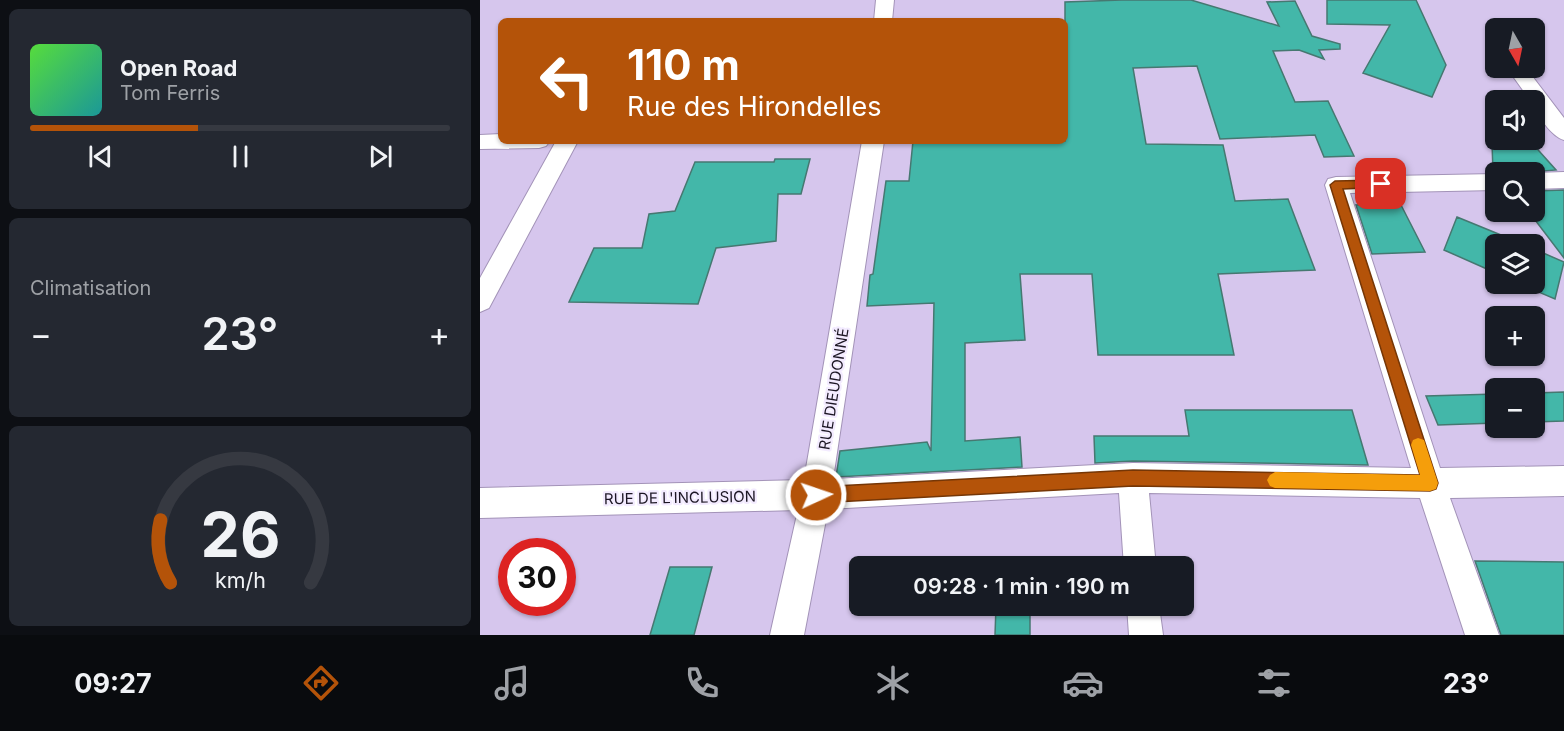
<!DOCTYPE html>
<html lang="fr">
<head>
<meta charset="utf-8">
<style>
  :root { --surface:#171b24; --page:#242831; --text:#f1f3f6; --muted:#9ea1a6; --line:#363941; --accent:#b45309 }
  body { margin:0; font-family:Inter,sans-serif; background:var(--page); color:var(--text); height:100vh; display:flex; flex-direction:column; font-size:22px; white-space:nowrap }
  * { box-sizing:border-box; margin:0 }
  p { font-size:20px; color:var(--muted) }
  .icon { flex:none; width:33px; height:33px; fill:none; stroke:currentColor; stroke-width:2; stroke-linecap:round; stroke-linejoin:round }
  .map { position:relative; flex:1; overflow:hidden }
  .details { display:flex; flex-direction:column; gap:9px; padding:9px; background:#0d0f14; width:480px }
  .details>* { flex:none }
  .guide { position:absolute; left:18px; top:18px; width:570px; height:126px; border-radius:9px; box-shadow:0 2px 4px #0004; background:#b45309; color:#fff; overflow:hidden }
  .needle { width:39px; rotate:171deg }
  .tools { position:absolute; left:1005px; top:18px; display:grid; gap:12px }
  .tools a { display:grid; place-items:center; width:60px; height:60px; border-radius:9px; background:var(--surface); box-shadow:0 2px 4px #0004; font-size:30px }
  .speed { position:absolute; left:18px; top:538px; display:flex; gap:12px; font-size:30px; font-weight:700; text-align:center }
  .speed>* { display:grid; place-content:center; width:78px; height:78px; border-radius:50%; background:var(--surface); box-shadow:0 2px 4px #0004; line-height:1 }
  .speed .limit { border:9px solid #d22; background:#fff; color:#111 }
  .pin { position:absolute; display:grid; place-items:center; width:51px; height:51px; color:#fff; margin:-26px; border-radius:12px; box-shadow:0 3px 9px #0006 }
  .me { position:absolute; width:66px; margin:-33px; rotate:87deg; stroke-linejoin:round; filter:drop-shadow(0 0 4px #0008) }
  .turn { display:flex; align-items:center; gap:21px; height:126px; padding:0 30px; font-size:27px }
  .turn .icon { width:78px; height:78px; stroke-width:2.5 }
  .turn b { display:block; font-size:42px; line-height:51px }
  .big { font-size:45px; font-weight:600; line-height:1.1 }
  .details .card { flex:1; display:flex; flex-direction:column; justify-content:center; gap:9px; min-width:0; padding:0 21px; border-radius:9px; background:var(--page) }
  .details .dial { align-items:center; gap:0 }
  .dial svg { height:156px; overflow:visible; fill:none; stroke:var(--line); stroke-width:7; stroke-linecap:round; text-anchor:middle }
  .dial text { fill:var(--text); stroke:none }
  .song { display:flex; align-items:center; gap:18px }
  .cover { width:72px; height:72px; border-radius:9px; background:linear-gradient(135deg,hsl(110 70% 55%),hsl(180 70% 35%)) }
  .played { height:6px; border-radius:3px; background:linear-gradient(90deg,var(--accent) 40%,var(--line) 40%) }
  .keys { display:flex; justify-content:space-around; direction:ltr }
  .heat { display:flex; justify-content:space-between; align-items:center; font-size:33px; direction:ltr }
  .trip { position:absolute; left:369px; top:556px; width:345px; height:60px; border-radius:9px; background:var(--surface); box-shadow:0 2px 4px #0004; font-weight:600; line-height:60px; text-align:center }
  .menu { display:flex; height:96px; justify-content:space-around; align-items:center; background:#090b0e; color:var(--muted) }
  .menu .icon { width:42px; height:42px }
  .menu .current { color:var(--accent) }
  .menu b { font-size:27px; color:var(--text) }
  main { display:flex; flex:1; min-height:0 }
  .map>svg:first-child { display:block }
  .building { fill:#43b7a9; stroke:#467871; stroke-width:1.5 }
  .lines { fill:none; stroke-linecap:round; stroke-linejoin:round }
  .minor-casing { stroke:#a393b8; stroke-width:2 }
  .minor { fill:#fff; fill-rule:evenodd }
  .route { fill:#b45309; stroke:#753606; stroke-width:1.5 }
  .slow { fill:#f59e0b }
  .labels { text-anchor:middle; stroke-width:4.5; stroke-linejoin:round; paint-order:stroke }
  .street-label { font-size:15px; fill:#1c1624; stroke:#f3ebff }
</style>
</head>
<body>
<main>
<section class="details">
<div class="card">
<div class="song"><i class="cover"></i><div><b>Open Road</b><p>Tom Ferris</p></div></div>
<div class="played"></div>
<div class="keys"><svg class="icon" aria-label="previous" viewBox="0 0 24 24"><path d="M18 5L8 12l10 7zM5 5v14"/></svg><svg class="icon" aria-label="pause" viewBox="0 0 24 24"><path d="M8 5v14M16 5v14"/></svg><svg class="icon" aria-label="next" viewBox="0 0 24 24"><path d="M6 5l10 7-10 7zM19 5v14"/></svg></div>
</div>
<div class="card"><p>Climatisation</p>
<div class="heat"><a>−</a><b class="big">23°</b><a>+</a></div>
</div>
<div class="card dial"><svg viewBox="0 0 100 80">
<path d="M14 69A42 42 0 1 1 86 69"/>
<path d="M14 69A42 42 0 0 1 9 37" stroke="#b45309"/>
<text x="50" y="56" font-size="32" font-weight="700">26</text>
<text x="50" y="72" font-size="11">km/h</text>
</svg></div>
</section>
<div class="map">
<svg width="1084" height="635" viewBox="0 0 1084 635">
  <rect width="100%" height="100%" fill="#d6c6ed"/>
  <path class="building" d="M642,0H711L799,26L787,2L815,1L832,36L860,44V49L839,50L844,59L819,50L793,51L815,102L848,101L874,156L844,157L835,135L740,139L717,66L653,68L666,144L743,145L755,201L808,199L835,270L738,274L754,355H618L612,274H540L545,340L485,343V441L540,437L542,467L356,477L360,451L447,442L451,451L454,303L387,306L390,275L393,274L406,181H429L433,141H585V2Z
    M847,0H936L966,65L952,97L883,73L910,25L847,24Z
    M1051,142L1076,170L1052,172H1013L1012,143Z
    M295,159H330L321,194H298L296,241L236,248L218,304L89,302L114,248H162L169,214L195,211L215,162H294Z
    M1084,190V258L1049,212H1054V191Z
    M920,203L945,252L892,254L876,205Z
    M977,217L1043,244H1016V273L964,250Z
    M1054,249L1084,262L1075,299L1040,284H1054Z
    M1084,392V421L1054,422V393Z
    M1016,394V423L958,425L946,396Z
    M705,410H872L888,465L653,461L615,463L614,436H709Z
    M517,561H584L585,567H517Z
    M995,561L1084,562V635H1021Z
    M190,567H232L214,635H170Z
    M516,606H586V609L550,608V635H515Z"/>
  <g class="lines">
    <defs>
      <path id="minor" d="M396,0H414L412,21H394Z
        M1027,68H1046L1084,118V140C1072,137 1054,113 1054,100H1050Z
        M21,134V141H70L66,146L59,148L0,149V135Z
        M76,141H98L9,308L0,312V278Z
        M382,141H404L353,479L653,463L931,468L845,185L848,179L856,177L1016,174V190L870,193L960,468L1084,466V496L970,498L1019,635H985L940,498L669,493L676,567H644L639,493L348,509L324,635H290L318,510L0,518V488L324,480Z
        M1084,172V188L1054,189V173Z
        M647,606H679L683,635H649Z"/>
    </defs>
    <use href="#minor" class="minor-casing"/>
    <use href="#minor" class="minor"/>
  </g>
  <path class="route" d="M901,180L905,181V187L863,189L958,483L956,489L950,491L653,486L336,503L331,501L328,495L331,490L336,487L653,470L940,475L850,185L855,181Z"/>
  <path class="slow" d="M938,438L944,440L958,483L956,489L950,491L795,488L790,486L787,480L790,475L795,472L940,475L931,445L933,440Z"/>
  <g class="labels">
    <g class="street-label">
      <text transform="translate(354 389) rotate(-81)" y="5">RUE DIEUDONNÉ</text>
      <text transform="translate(200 498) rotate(-1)" y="5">RUE DE L'INCLUSION</text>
    </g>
  </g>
</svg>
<div class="tools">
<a><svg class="needle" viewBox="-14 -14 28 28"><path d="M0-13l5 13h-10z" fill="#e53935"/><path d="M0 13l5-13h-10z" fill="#9ea1a6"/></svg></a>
<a><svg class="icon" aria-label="sound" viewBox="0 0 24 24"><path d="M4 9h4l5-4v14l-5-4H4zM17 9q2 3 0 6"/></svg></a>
<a><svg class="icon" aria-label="search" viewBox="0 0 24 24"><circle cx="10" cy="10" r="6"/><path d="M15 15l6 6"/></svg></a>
<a><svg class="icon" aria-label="layers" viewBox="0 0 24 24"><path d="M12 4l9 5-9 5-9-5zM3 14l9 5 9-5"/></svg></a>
<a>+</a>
<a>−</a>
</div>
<div class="speed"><div class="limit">30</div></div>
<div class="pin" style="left:901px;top:184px;background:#d93025"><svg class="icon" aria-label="arrive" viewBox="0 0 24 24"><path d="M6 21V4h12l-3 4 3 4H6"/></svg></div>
<svg class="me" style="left:336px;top:495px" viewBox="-20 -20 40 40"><circle r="17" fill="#b45309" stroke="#fff" stroke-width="3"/><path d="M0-11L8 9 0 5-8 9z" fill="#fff"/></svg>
<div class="trip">09:28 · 1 min · 190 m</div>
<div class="guide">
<div class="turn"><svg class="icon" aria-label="left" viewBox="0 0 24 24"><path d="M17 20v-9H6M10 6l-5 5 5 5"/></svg><div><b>110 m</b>Rue des Hirondelles</div></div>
</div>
</div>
</main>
<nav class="menu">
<b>09:27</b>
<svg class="icon current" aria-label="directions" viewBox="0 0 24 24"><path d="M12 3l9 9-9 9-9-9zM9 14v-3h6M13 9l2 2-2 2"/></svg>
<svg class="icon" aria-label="music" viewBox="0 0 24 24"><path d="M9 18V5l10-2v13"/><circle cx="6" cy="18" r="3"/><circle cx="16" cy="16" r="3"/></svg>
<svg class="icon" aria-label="phone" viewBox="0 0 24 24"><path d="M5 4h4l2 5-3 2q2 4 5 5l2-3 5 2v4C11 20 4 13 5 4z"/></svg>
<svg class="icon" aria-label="climate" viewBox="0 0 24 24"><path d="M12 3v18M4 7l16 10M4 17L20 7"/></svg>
<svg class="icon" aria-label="car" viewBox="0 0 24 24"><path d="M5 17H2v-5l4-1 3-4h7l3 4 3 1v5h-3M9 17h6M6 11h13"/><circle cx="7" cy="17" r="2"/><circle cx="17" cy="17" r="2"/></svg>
<svg class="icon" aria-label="filters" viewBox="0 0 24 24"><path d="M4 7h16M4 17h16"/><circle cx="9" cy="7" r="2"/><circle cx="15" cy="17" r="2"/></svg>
<b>23°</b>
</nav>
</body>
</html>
